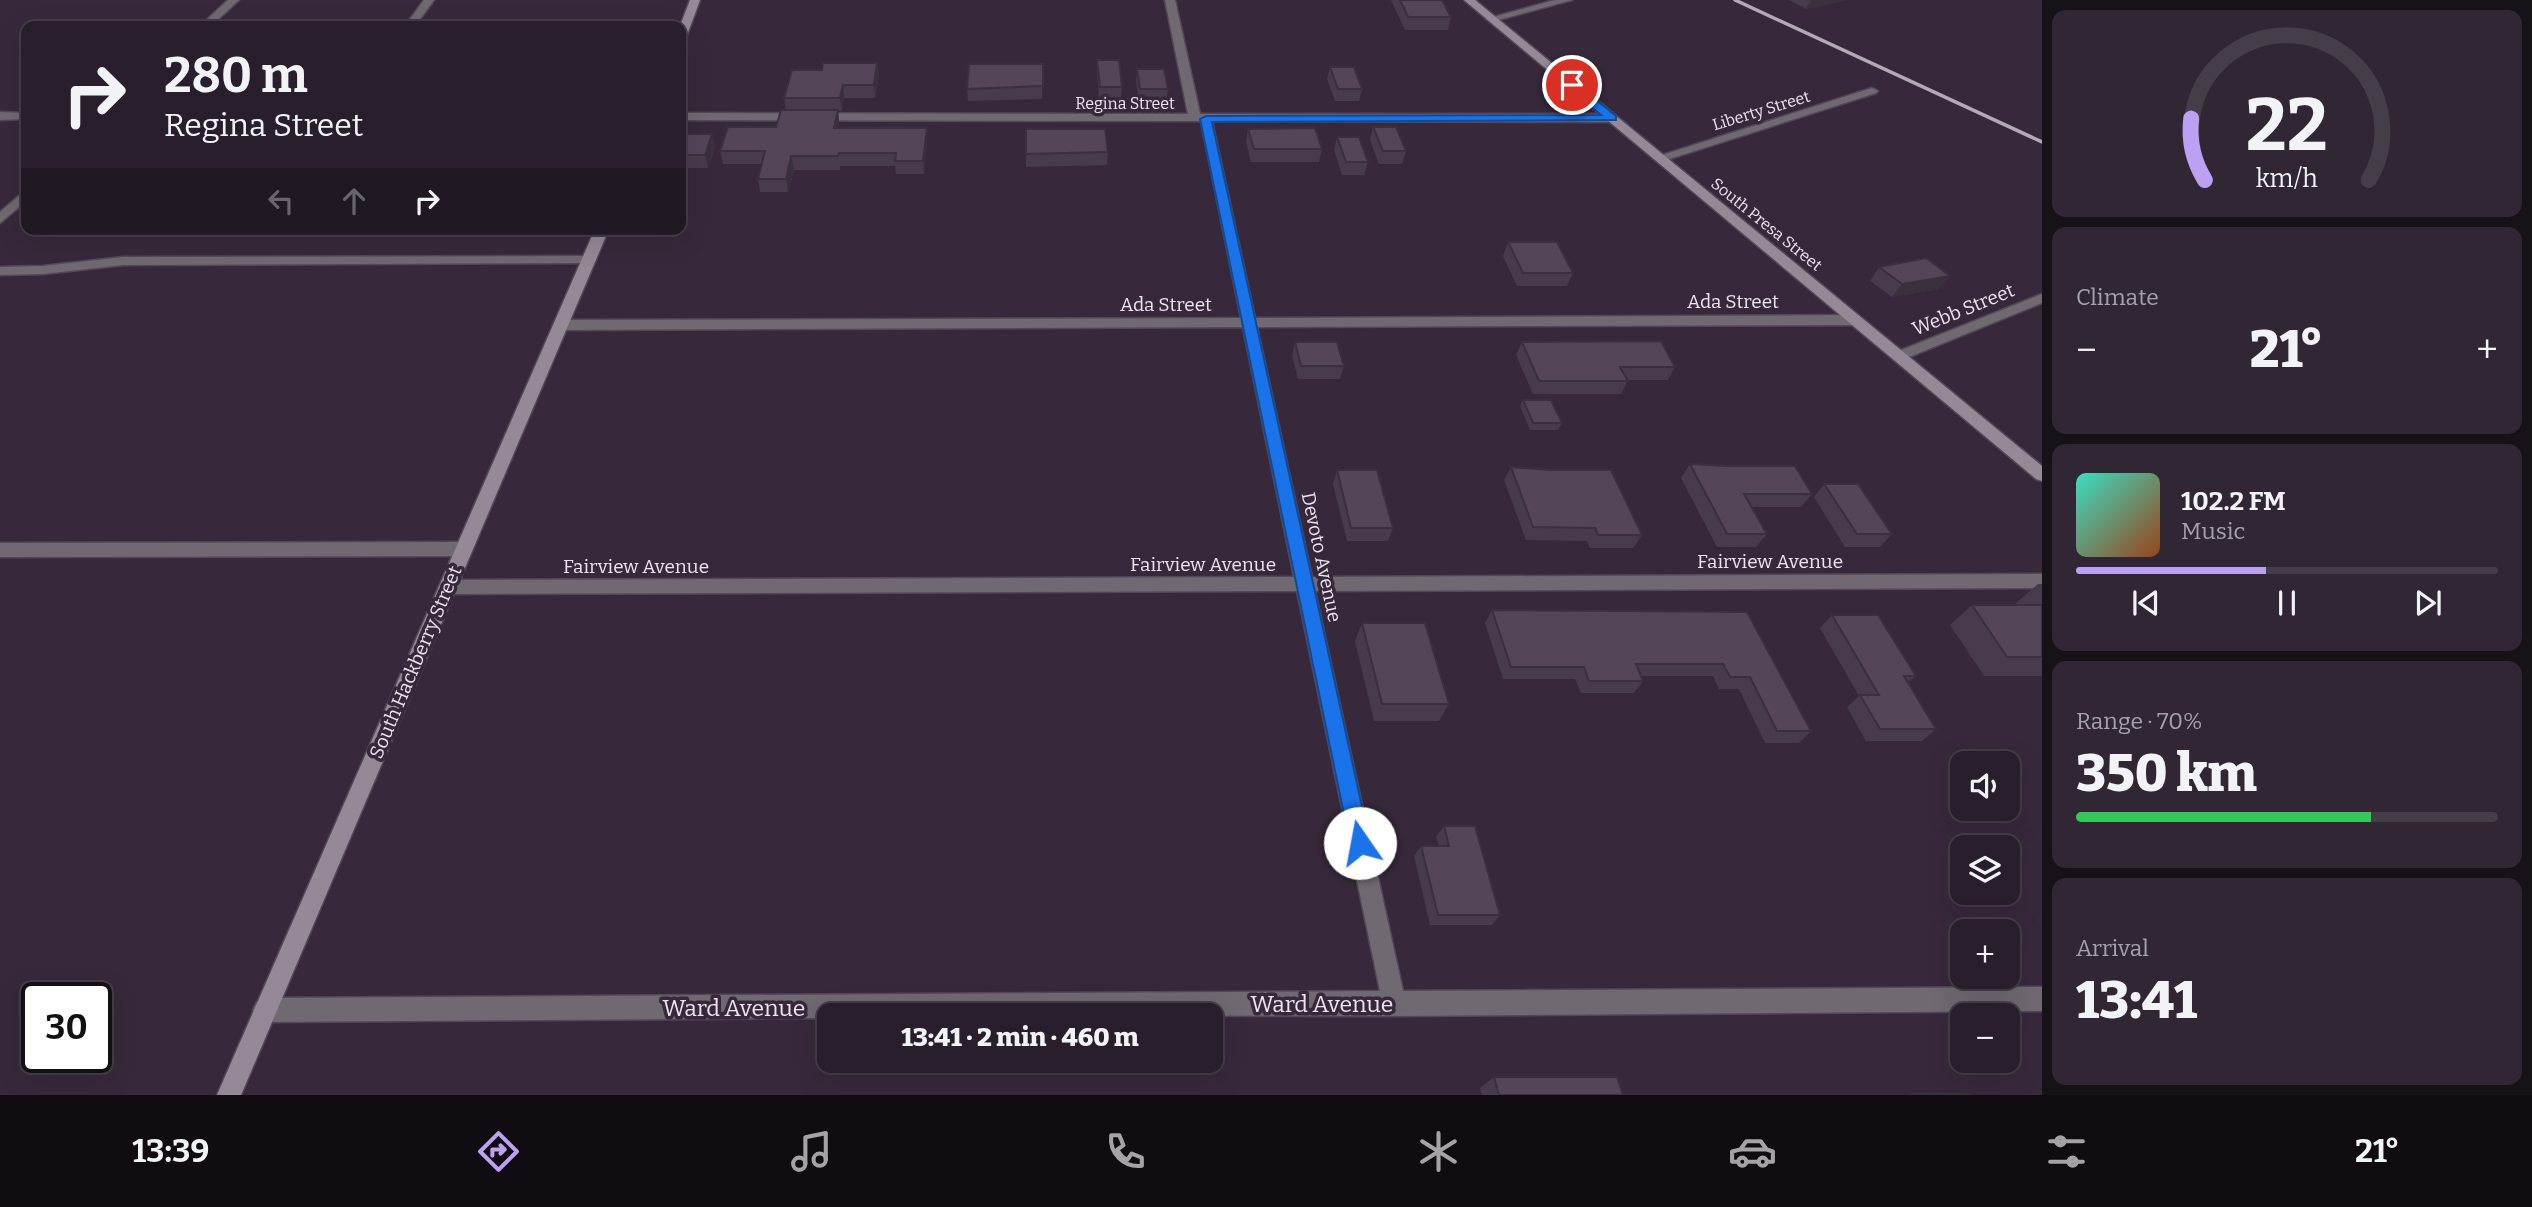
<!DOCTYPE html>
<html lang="en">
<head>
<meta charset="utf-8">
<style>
  :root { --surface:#291f2c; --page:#312734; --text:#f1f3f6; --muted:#a5a2a9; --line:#453d48; --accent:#bca0f2 }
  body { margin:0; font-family:Bitter,serif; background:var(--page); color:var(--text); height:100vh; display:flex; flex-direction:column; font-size:26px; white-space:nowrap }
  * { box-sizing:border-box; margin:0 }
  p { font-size:23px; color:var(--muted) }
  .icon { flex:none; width:38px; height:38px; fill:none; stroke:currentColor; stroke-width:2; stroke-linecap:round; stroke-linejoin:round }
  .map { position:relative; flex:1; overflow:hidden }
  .details { display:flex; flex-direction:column; gap:10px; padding:10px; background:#171118; width:490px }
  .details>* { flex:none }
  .banner { position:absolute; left:21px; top:21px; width:665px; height:214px; border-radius:14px; box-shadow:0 7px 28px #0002,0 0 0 2px var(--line); background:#291f2c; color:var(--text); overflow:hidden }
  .fabs { position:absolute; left:1950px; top:751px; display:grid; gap:14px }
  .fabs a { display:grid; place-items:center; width:70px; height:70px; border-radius:14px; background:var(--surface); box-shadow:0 7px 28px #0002,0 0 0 2px var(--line); font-size:35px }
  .speed { position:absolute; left:21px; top:982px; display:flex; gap:14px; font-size:35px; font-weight:700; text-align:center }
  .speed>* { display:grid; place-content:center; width:91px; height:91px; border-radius:50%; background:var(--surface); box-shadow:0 7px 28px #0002,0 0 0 2px var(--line); line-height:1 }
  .speed .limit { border:4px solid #111; border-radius:10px; background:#fff; color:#111 }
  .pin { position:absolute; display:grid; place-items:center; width:60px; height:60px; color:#fff; margin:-30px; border:4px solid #fff; border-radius:50%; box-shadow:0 2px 7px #0007 }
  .me { position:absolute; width:77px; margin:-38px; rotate:348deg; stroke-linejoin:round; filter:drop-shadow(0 0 5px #0008) }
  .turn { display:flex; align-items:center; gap:24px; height:147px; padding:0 28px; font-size:32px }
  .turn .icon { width:91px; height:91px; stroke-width:2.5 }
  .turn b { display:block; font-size:49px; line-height:60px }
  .lanes { display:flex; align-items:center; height:66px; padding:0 28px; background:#0003; justify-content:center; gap:35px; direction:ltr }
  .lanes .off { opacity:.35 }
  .big { font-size:52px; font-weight:800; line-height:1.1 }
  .details .tile { flex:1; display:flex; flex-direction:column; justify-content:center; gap:10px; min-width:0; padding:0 24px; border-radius:14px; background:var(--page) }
  .details .dial { align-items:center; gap:0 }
  .dial svg { height:182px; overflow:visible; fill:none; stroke:var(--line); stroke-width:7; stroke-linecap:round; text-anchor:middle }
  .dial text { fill:var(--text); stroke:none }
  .song { display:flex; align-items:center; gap:21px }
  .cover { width:84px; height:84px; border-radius:10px; background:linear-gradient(135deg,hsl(170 70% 55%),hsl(20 70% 35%)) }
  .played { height:7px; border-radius:4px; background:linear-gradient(90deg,var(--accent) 45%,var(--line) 45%) }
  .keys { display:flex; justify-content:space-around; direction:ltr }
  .heat { display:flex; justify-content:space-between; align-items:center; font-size:38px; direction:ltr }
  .charge { height:10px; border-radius:5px; background:linear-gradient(90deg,#34c759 70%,var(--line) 0) }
  .trip { position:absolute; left:817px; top:1003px; width:406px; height:70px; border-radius:14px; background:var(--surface); box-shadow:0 7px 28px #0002,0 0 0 2px var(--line); font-weight:800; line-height:70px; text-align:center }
  .menu { display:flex; height:112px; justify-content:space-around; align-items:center; background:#100c12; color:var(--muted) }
  .menu .icon { width:49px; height:49px }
  .menu .on { color:var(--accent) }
  .menu b { font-size:32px; color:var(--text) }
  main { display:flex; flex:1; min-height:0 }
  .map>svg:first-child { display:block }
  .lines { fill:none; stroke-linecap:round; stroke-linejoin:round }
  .minor-casing { stroke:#544758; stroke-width:3 }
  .secondary-casing { stroke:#544758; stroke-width:3 }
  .minor { fill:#706972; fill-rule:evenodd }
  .secondary { fill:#958998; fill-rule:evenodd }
  .rail { stroke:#b4a9b7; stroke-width:3.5 }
  .wall { fill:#483b4d }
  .shaded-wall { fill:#3b303e }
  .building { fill:#544559; stroke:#3b303e; stroke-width:2 }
  .route { fill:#1a73e8; stroke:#114b97; stroke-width:2 }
  .labels { text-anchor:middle; stroke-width:7; stroke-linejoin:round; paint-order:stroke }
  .far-street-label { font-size:16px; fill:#ede4f0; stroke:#37293b }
  .street-label { font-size:19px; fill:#ede4f0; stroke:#37293b }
  .near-street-label { font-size:23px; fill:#ede4f0; stroke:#37293b }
</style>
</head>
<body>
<main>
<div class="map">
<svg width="2042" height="1095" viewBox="0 0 2042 1095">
  <rect width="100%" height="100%" fill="#37293b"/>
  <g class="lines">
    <defs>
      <path id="minor" d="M228,0H239L211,26H200Z
        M424,0H434L415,26H405Z
        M1165,0H1175L1200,114H1612L1618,118L1612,122L1212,121L1255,318L1856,315L1863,320L1856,325L1257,327L1312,577L2042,574V588L1315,591L1403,991L2042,987V1011L1394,1016L830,1015V1018L265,1022L257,1018L253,1010L257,1002L265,998L1380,991L1297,591L448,594L442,592L439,587L442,582L448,580L1294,577L1243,327L560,330L553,325L560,320L1241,318L1201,121L681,120V113L1188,114Z
        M1555,0H1572L1491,22L1486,19Z
        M1872,88L1878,91L1876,93L1663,161L1653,158Z
        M0,112L26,113V119L0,120Z
        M26,190V201L0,223V212Z
        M589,256L596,260L594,263L123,265L43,274L0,275V267L43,266L123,257Z
        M2042,294V303L1904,359H1894L1892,356L1894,353Z
        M464,542L470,544L473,549L470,554L464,556L0,557V543Z"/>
      <path id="secondary" d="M690,0H700L686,38L681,41L680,26Z
        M1464,0H1475L2042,466V481L2036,479Z
        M595,229H609L241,1095H217Z"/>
    </defs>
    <use href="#minor" class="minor-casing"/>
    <use href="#secondary" class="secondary-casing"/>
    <use href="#minor" class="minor"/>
    <use href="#secondary" class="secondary"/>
    <path class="rail" d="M1735,0L2042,142"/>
  </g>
  <path class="wall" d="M1391,0H1442L1451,17L1448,30H1405Z
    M1789,0H1846L1806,9Z
    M1097,60L1122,87L1121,100H1099L1097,73Z
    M877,63L879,76L875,98H844L842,111H838L839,123L838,128H927V141L924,174H896L895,166H840V170H794L788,192H760L758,179L762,164H723L720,151L776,127L786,110L784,98L822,70Z
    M1043,64L1042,99L968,101L967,89Z
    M1330,67L1362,89L1359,101H1335L1327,79Z
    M1137,69L1168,89L1166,102H1139L1136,81Z
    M1373,127L1406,151L1402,164H1379L1370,140Z
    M1026,129L1108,152L1107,165L1026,167Z
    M1248,129L1322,149L1319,162H1251L1246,142Z
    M1337,137L1368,162L1364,175H1342L1334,150Z
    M715,147L708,168H682L681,163V149Z
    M1508,242L1573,273L1567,286H1517L1503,256Z
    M1879,267L1939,289L1892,297L1870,281Z
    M1295,342L1344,366L1340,379H1298L1292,356Z
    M1522,342L1675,367L1668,380H1628L1621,394H1533L1516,355Z
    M1523,400L1562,423L1558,430H1530L1520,406Z
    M1690,464L1812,494L1801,507H1751L1767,534L1756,547H1717L1681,478Z
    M1511,467L1642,535L1633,548H1590L1587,541L1526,540L1504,480Z
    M1337,470L1393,528L1388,541H1347L1333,484Z
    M1824,484L1892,534L1880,547H1845L1814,497Z
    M2038,584H2042V676H1984L1950,625L1972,605L2015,604Z
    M1492,610L1747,612L1811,731L1799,743H1765L1739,689H1719L1713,676H1641L1643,681L1634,693H1581L1575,679H1503L1485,623Z
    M1832,615L1916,676L1908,682L1936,729L1922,741H1866L1847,707L1859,696L1820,628Z
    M1362,623L1449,704L1439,721H1374L1355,641Z
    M1444,826L1500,915L1492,925H1430L1414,856L1421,846H1439L1436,837Z
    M1494,1077L1623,1095H1482L1480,1088Z"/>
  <path class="shaded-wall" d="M1811,0H1846L1806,9Z
    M877,63L879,76L875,98L874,85Z
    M843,85L844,98L842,111L840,98Z
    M838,110L839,123L836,141L834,128Z
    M927,128V141L924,174L923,161Z
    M712,134L715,147L708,168L705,155Z
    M791,156L794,170L788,192L786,179Z
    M1950,276L1939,289L1892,297L1902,284Z"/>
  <path class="building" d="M1400,0H1442L1451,17H1408Z
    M1097,60H1119L1122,87H1100Z
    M823,63H877L874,85H843L840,98H784L792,70H822Z
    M969,64H1043V86L967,89Z
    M1330,67H1354L1362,89H1338Z
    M1137,69H1164L1168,89H1140Z
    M781,110H838L834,128H927L923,161H895L896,153H839L838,156H791L786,179H758L765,151H720L728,127H776Z
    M1373,127H1396L1406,151H1383Z
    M1315,128L1322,149H1254L1248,129Z
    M1026,129H1105L1108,152L1026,154Z
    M686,134H712L705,155H681V149Z
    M1337,137H1359L1368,162H1346Z
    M1508,242H1557L1573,273H1523Z
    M1926,258L1950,276L1902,284L1879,267Z
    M1661,341L1675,367H1620L1628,381H1539L1522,342Z
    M1295,342H1337L1344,366H1301Z
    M1523,400H1551L1562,423H1533Z
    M1690,464L1728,466H1795L1812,494H1744L1767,534H1727Z
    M1511,467L1551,470H1611L1642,535H1598L1595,528L1533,527Z
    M1337,470H1377L1393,528H1351Z
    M1824,484H1858L1892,534H1857Z
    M1972,605H2042V657H2007Z
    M1492,610L1747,612L1811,731H1777L1750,677H1730L1723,664H1636L1643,681H1589L1584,667H1511Z
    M1832,615H1878L1916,676H1904L1936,729H1880L1860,695H1879Z
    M1362,623H1425L1449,704H1382Z
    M1444,826H1475L1500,915H1438L1421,846H1449Z
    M1494,1077H1617L1623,1095H1499Z
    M1912,1094H1969L1970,1095H1913Z"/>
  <path class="route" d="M1568,83H1575L1616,116V120L1212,122L1370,843L1367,849L1360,852L1353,849L1350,843L1200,119L1206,116L1601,115L1568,87Z"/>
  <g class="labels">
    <g class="far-street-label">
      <text x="1125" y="109">Regina Street</text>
      <text transform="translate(1761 110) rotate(-17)" y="6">Liberty Street</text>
      <text transform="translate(1767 224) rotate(39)" y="6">South Presa Street</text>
    </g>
    <g class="street-label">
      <text x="1733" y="308">Ada Street</text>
      <text x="1166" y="311">Ada Street</text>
      <text transform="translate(1963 309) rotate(-22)" y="7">Webb Street</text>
      <text transform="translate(1322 557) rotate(78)" y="7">Devoto Avenue</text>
      <text x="1770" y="568">Fairview Avenue</text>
      <text x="1203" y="571">Fairview Avenue</text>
      <text x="636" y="573">Fairview Avenue</text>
      <text transform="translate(415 662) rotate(-67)" y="7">South Hackberry Street</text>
    </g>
    <g class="near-street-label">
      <text x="1322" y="1012">Ward Avenue</text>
      <text x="734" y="1016">Ward Avenue</text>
    </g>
  </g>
</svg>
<div class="fabs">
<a><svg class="icon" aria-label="sound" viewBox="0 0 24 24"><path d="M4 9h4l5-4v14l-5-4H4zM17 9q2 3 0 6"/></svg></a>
<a><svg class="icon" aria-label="layers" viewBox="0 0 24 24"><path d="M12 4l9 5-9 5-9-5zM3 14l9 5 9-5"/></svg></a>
<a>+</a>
<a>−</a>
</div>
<div class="speed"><div class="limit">30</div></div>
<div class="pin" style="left:1572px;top:85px;background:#d93025"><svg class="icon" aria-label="arrive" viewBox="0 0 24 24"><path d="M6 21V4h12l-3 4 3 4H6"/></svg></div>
<svg class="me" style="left:1360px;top:843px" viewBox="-20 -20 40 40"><circle r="19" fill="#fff"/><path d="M0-13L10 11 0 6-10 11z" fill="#1a73e8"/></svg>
<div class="trip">13:41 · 2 min · 460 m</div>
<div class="banner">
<div class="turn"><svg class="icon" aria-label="right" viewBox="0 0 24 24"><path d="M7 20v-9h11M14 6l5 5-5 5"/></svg><div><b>280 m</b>Regina Street</div></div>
<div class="lanes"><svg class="icon off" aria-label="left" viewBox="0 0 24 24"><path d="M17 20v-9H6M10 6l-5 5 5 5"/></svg><svg class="icon off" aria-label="ahead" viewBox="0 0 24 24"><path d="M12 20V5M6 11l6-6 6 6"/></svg><svg class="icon" aria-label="right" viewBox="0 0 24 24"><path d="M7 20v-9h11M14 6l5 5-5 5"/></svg></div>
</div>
</div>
<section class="details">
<div class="tile dial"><svg viewBox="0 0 100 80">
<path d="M14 69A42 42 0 1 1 86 69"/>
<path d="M14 69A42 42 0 0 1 8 42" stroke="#bca0f2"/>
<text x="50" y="56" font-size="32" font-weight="700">22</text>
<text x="50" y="72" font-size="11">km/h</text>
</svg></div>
<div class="tile"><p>Climate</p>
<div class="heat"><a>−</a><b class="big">21°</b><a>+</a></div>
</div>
<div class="tile">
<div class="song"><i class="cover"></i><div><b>102.2 FM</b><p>Music</p></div></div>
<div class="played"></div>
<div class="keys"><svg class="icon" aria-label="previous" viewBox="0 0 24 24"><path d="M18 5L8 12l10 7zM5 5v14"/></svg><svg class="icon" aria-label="pause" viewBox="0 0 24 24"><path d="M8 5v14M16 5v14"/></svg><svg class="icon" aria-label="next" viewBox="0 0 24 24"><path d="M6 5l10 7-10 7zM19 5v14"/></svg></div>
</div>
<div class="tile"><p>Range · 70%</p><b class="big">350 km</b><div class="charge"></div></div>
<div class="tile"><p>Arrival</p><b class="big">13:41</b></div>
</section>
</main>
<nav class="menu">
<b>13:39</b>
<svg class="icon on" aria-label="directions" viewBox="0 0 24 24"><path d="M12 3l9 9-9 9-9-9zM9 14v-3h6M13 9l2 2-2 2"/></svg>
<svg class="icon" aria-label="music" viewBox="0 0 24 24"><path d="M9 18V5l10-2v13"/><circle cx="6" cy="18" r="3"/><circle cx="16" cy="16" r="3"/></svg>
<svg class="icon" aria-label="phone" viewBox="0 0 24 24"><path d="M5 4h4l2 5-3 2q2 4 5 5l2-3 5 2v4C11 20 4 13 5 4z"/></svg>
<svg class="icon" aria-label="climate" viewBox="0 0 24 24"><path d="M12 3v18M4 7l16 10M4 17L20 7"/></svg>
<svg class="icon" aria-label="car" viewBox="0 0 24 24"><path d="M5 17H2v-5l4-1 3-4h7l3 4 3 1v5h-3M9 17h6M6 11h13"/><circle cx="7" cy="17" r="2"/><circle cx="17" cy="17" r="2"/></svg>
<svg class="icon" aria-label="filters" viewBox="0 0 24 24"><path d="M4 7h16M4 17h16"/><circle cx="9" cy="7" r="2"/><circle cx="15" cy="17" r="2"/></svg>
<b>21°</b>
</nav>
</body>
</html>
